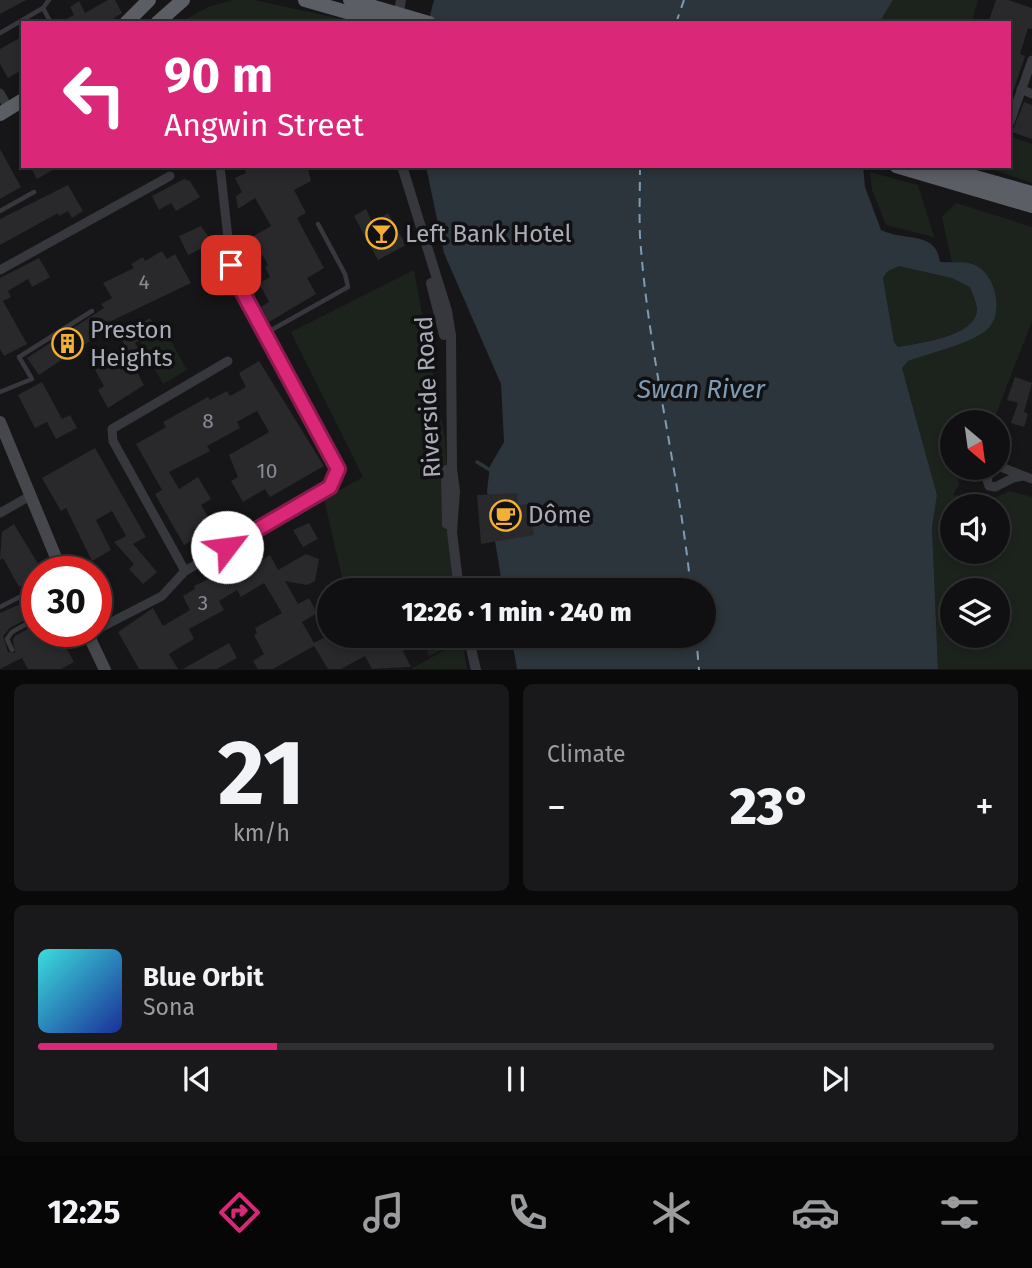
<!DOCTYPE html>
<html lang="en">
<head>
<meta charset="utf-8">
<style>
  :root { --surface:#101012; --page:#19191b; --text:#f1f3f6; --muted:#9c9d9f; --line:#303032; --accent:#db2777 }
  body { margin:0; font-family:"Fira Sans",sans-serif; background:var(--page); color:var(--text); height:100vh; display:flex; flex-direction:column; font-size:26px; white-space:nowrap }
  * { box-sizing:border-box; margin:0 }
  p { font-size:23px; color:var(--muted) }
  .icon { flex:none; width:38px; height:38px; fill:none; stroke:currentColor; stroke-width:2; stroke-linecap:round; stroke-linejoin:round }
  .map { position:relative; height:670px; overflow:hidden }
  .details { display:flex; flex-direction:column; gap:14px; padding:14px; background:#09090a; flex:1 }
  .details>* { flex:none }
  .guide { position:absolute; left:21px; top:21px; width:990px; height:147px; border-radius:0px; box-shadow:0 4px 10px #0003,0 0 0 2px var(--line); background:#db2777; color:#fff; overflow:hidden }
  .needle { width:46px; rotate:151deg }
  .buttons { position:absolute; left:940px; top:410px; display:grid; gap:14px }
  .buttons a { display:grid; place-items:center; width:70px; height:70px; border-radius:50%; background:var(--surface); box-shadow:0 4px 10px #0003,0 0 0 2px var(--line); font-size:35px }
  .speed { position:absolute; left:21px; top:556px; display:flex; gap:14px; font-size:35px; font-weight:700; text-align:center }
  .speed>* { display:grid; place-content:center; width:91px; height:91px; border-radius:50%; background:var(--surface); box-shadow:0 4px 10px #0003,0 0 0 2px var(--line); line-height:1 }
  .speed .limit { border:10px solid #d22; background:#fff; color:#111 }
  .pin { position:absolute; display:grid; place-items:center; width:60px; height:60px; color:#fff; margin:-30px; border-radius:14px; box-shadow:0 4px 10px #0006 }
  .me { position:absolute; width:77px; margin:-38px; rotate:60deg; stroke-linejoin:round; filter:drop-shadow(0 0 5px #0008) }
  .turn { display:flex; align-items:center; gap:24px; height:147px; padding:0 28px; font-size:32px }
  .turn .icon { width:91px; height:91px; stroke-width:2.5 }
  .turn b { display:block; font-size:49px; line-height:60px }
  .big { font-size:52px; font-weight:800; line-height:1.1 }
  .details .widget { flex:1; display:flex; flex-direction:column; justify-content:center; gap:10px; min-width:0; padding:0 24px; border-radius:10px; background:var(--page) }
  .details .dial { align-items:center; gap:0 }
  .dial b { font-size:91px; line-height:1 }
  .song { display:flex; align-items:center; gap:21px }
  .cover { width:84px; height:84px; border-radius:10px; background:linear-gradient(135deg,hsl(180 70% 55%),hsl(230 70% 35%)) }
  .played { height:7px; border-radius:4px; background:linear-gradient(90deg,var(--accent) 25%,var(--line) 25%) }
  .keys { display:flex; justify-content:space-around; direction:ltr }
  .heat { display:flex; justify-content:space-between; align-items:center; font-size:38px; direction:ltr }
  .details .tiles { flex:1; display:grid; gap:14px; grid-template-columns:1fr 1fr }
  .widget:last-child { grid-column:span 2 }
  .trip { position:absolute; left:317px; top:578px; width:399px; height:70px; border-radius:35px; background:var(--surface); box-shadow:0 4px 10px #0003,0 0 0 2px var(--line); font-weight:800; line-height:70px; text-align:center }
  .tabs { display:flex; height:112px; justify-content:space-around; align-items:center; background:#060607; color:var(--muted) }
  .tabs .icon { width:49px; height:49px }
  .tabs .active { color:var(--accent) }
  .tabs b { font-size:32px; color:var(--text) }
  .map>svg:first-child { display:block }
  .green { fill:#1c231d; fill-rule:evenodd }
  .water { fill:#2c353c; fill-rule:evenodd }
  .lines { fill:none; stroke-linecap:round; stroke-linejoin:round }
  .stream { stroke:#2c353c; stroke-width:3.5 }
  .ferry { stroke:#7f9bb3; stroke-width:2; stroke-dasharray:9 7; stroke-linecap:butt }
  .building { fill:#29292c }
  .service { stroke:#37383d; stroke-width:4.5 }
  .minor { stroke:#37383d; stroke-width:9 }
  .tertiary { stroke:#37383d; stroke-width:10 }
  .secondary { stroke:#45474d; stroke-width:12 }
  .trunk { stroke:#5b5e65; stroke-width:14 }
  .trunk-bridge { stroke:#5b5e65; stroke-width:14 }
  .route-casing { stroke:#8e194d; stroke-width:18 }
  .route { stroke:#db2777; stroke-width:12 }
  .labels { text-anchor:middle; stroke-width:7; stroke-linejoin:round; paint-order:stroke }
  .number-label { font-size:21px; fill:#888b94 }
  .poi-label { font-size:24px; fill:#a8adb8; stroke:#111113; text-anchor:start }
  .street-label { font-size:24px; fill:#a8adb8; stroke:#111113 }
  .water-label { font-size:26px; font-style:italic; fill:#7f9bb3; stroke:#111113 }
</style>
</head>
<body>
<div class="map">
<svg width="1032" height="670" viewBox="0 0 1032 670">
  <rect width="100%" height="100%" fill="#161618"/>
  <path class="green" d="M233,0H254L356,22L179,23L208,7Z
    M893,0H978L971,23H879Z
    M1010,136L1032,144V183L982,166H1010Z
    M870,172L918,185L934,237L886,225L872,190Z
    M956,203L1032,227V321L993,422H952V467H958L959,485L953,495L992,499L1010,491L1032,497V669H938L932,527L937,495L902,368L908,361L986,331L974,264L952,263L942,217ZM952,506H998V551H952ZM952,590H998V635H952Z
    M900,265L952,278L970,287C972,294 976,302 977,308C978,337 918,343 898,347L894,342L883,278L888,271Z
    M414,270L445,440L455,590H415L413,583C381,592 372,589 342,577L324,499L363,477L291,332Z
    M160,328L165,330L187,370L163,384L139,340Z
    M424,635H461L467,669H411L450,647L428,656Z"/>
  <path class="water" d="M434,0H893L879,23H428Z
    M426,166H863L865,187L881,230C905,242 936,230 940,262C950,263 963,261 972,264C997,272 1006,318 984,332C963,346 932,352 908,361L902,368L937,495L932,527L938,669H517L511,635H704V590H503L487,491L490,466L504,442L501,384L444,253ZM899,266L952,278L970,287C972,293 976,302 977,308C978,337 918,343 898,347L894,342L883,278L888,271Z"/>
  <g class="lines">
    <path class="stream" d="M477,462L490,470"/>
    <path class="ferry" d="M676,23L684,0
      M640,166C640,189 639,213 640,236C648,354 679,471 691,590
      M696,635L699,670"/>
  </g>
  <path class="building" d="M0,0H26L0,14Z
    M108,0H115L122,13L107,23H59L74,15L70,7L79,1L85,13Z
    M996,0H1008L1032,8V29L1028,28L1020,54L1025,56L1012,95L1010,23H988Z
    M23,36V69L8,78L0,64V49Z
    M1024,102L1032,105V139L1012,132Z
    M0,149L21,187L0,199Z
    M30,166H60L37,179Z
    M243,166H307L311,181L294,190L306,213L297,218L324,268L307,278L316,294L269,322L261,307L269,302L259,283L270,277L265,267L268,265L252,237L271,226L255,198L238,209L236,196L242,192L235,178L246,173Z
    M184,179L190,181L200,197L176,211L171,203L159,210L152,196Z
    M68,185L83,211L72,218L68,211L59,216L58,213L0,245V219Z
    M366,209L372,222L388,213L406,245L378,260L354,216Z
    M201,226L213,243L188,255L179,236Z
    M162,251L167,259L175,254L191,283L103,325L106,330L39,375L27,358L104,308L101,304L112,298L103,283L134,268L131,264L143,257L145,261Z
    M39,258L50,277L32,287L28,279L8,291L11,297L3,301L27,344L4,356L0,349V278Z
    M150,318L157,330L135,343L145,359L138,363L141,369L137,372L144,385L108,408L98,390L104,386L94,368L125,345L119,336Z
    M259,361L324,466L270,497L265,489L243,502L231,481L238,477L229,455L269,432L257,411L237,422L240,428L207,446L210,451L169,472L179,489L198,477L211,499L201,505L215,528L184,545L155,494L162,490L136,444L166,427L163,422L208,397L210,400L227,391L230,396L246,387L239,373Z
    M1015,377L1032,383L1024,412L1028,414L1024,427L1011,423L1018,403L1007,400Z
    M42,382L62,419L70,415L77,428L56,439L47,422L35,428L18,395Z
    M95,448L146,537L133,544L157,572L143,584L129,569L134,564L114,542L126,536L112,511L96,520L111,550L92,561L66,508L61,511L42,478Z
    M517,493L518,505L530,504L534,535L481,544L477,495Z
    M309,523L318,539L303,547L293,530Z
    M14,524L43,572H37V577L19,587L3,558L0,560L2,532Z
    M240,554L248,568L270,555L278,570L306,554L319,559L315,581L307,585L285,581L298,604L309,598L317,613L302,622L314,643L329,635L319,617L326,591L329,592V635H403L410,647L403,651L411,667L372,669L365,656L341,669H328L314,646L273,669H258L253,661L264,654L254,635L257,633L255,628L282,613L264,583L241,597L237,590L219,601L224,610L189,629L194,639L169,654L178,669H139L118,632L153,608L163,626L190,610L183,596L195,589L194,586L225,571L222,565Z
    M37,597V613L10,628L3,636L8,652L15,653L13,640L15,636L37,624V632H58L74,662L61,669H28L22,658L0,669V613Z
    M229,643L237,658L217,669H183Z"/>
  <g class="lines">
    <path class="service" d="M43,8L49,0
      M0,33L43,8L51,23
      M0,211L34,192
      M266,333L348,287L345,274L318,224
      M0,392L32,379L19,357L92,311
      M0,607L37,588
      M12,650L7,639L12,632L37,618"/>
    <path class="minor" d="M1021,89L1032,94
      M0,93L9,109
      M1010,122L1032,60
      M0,270L170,176
      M998,466L1032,479
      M992,467L987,480L989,486L995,487L1013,478L1023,476
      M0,513L30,496
      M185,571L113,441L112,429L228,361
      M96,630L162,596L185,571L330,487L338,469L236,280L231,265L220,166"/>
    <path class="tertiary" d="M397,23L401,0
      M402,166L447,311L451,335L452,469L455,491L452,532L459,590
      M431,283L444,335
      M446,470L447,524
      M468,635L476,670"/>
    <path class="secondary" d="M0,422L62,572
      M87,632L105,670"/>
    <path class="trunk" d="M305,0L385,23
      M126,23L149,0
      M157,23L183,0
      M0,114L23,100
      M896,166L1032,206
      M936,166L1032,193"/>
    <path class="trunk-bridge" d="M350,0L429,23"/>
  </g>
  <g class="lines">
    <defs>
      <path id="route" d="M227,547L330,487L338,469L236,280L231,265"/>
    </defs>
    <use href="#route" class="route-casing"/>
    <use href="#route" class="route"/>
  </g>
  <defs>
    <symbol id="bar-ring" viewBox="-11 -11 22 22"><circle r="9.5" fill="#111113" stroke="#f2b134" stroke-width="1.5"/><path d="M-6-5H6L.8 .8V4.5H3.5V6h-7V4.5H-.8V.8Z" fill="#f2b134"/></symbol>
    <symbol id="building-ring" viewBox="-11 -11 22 22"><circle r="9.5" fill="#111113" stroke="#f2b134" stroke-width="1.5"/><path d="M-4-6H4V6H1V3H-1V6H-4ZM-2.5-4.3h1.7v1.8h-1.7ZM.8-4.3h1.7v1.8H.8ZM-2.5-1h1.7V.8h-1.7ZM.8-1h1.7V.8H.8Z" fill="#f2b134"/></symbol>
    <symbol id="cafe-ring" viewBox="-11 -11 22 22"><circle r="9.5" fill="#111113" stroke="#f2b134" stroke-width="1.5"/><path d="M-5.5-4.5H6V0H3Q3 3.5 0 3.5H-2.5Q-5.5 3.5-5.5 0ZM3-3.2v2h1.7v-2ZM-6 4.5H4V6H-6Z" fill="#f2b134"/></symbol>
  </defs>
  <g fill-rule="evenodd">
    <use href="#bar-ring" x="364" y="216" width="35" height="35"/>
    <use href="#building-ring" x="50" y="326" width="35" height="35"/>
    <use href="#cafe-ring" x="488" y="498" width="35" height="35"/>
  </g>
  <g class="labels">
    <g class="number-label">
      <text x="144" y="289">4</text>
      <text x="208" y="428">8</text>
      <text x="267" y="478">10</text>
      <text x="203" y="610">3</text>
    </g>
    <g class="poi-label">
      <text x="405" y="242">Left Bank Hotel</text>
      <text x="90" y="338">Preston<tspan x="90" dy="28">Heights</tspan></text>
      <text x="528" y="523">Dôme</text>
    </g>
    <g class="street-label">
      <text transform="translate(428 397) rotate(-93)" y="8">Riverside Road</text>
    </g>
    <g class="water-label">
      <text x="701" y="398">Swan River</text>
    </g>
  </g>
</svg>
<div class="buttons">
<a><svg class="needle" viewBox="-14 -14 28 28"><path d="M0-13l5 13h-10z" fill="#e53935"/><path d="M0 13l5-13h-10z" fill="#9c9d9f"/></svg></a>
<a><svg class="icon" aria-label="sound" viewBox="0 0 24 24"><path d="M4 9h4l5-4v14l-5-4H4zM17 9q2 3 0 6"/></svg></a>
<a><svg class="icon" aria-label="layers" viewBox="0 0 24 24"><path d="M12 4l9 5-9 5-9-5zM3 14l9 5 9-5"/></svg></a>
</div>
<div class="speed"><div class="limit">30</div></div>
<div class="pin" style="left:231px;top:265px;background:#d93025"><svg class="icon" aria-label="arrive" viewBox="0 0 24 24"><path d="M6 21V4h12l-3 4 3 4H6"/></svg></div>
<svg class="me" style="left:227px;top:547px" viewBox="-20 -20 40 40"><circle r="19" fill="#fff"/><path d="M0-13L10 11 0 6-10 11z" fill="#db2777"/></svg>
<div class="trip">12:26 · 1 min · 240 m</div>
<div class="guide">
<div class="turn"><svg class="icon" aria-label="left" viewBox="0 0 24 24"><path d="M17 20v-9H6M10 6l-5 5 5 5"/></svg><div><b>90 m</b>Angwin Street</div></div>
</div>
</div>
<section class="details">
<div class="tiles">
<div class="widget dial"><b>21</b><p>km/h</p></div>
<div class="widget"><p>Climate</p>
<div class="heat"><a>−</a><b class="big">23°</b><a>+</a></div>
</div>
<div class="widget">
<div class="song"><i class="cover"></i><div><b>Blue Orbit</b><p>Sona</p></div></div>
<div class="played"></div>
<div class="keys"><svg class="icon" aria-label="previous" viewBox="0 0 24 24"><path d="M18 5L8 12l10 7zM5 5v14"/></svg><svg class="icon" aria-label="pause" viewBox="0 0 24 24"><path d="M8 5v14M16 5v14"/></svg><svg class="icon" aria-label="next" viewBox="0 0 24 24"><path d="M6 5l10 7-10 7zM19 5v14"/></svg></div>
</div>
</div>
</section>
<nav class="tabs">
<b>12:25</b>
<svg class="icon active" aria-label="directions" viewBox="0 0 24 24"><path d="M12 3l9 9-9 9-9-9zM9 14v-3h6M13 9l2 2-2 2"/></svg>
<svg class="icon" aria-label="music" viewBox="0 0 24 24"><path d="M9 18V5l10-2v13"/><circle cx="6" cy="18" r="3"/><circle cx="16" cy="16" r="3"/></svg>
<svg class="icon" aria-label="phone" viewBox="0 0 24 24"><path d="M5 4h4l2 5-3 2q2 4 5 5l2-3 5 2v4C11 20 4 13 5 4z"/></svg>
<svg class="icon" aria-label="climate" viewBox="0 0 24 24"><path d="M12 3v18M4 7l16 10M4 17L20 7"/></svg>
<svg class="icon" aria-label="car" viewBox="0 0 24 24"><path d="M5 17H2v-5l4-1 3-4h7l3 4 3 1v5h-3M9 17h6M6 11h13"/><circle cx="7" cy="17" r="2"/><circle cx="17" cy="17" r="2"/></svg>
<svg class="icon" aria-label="filters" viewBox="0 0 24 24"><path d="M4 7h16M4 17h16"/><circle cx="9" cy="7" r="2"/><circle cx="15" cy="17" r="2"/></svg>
</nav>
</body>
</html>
